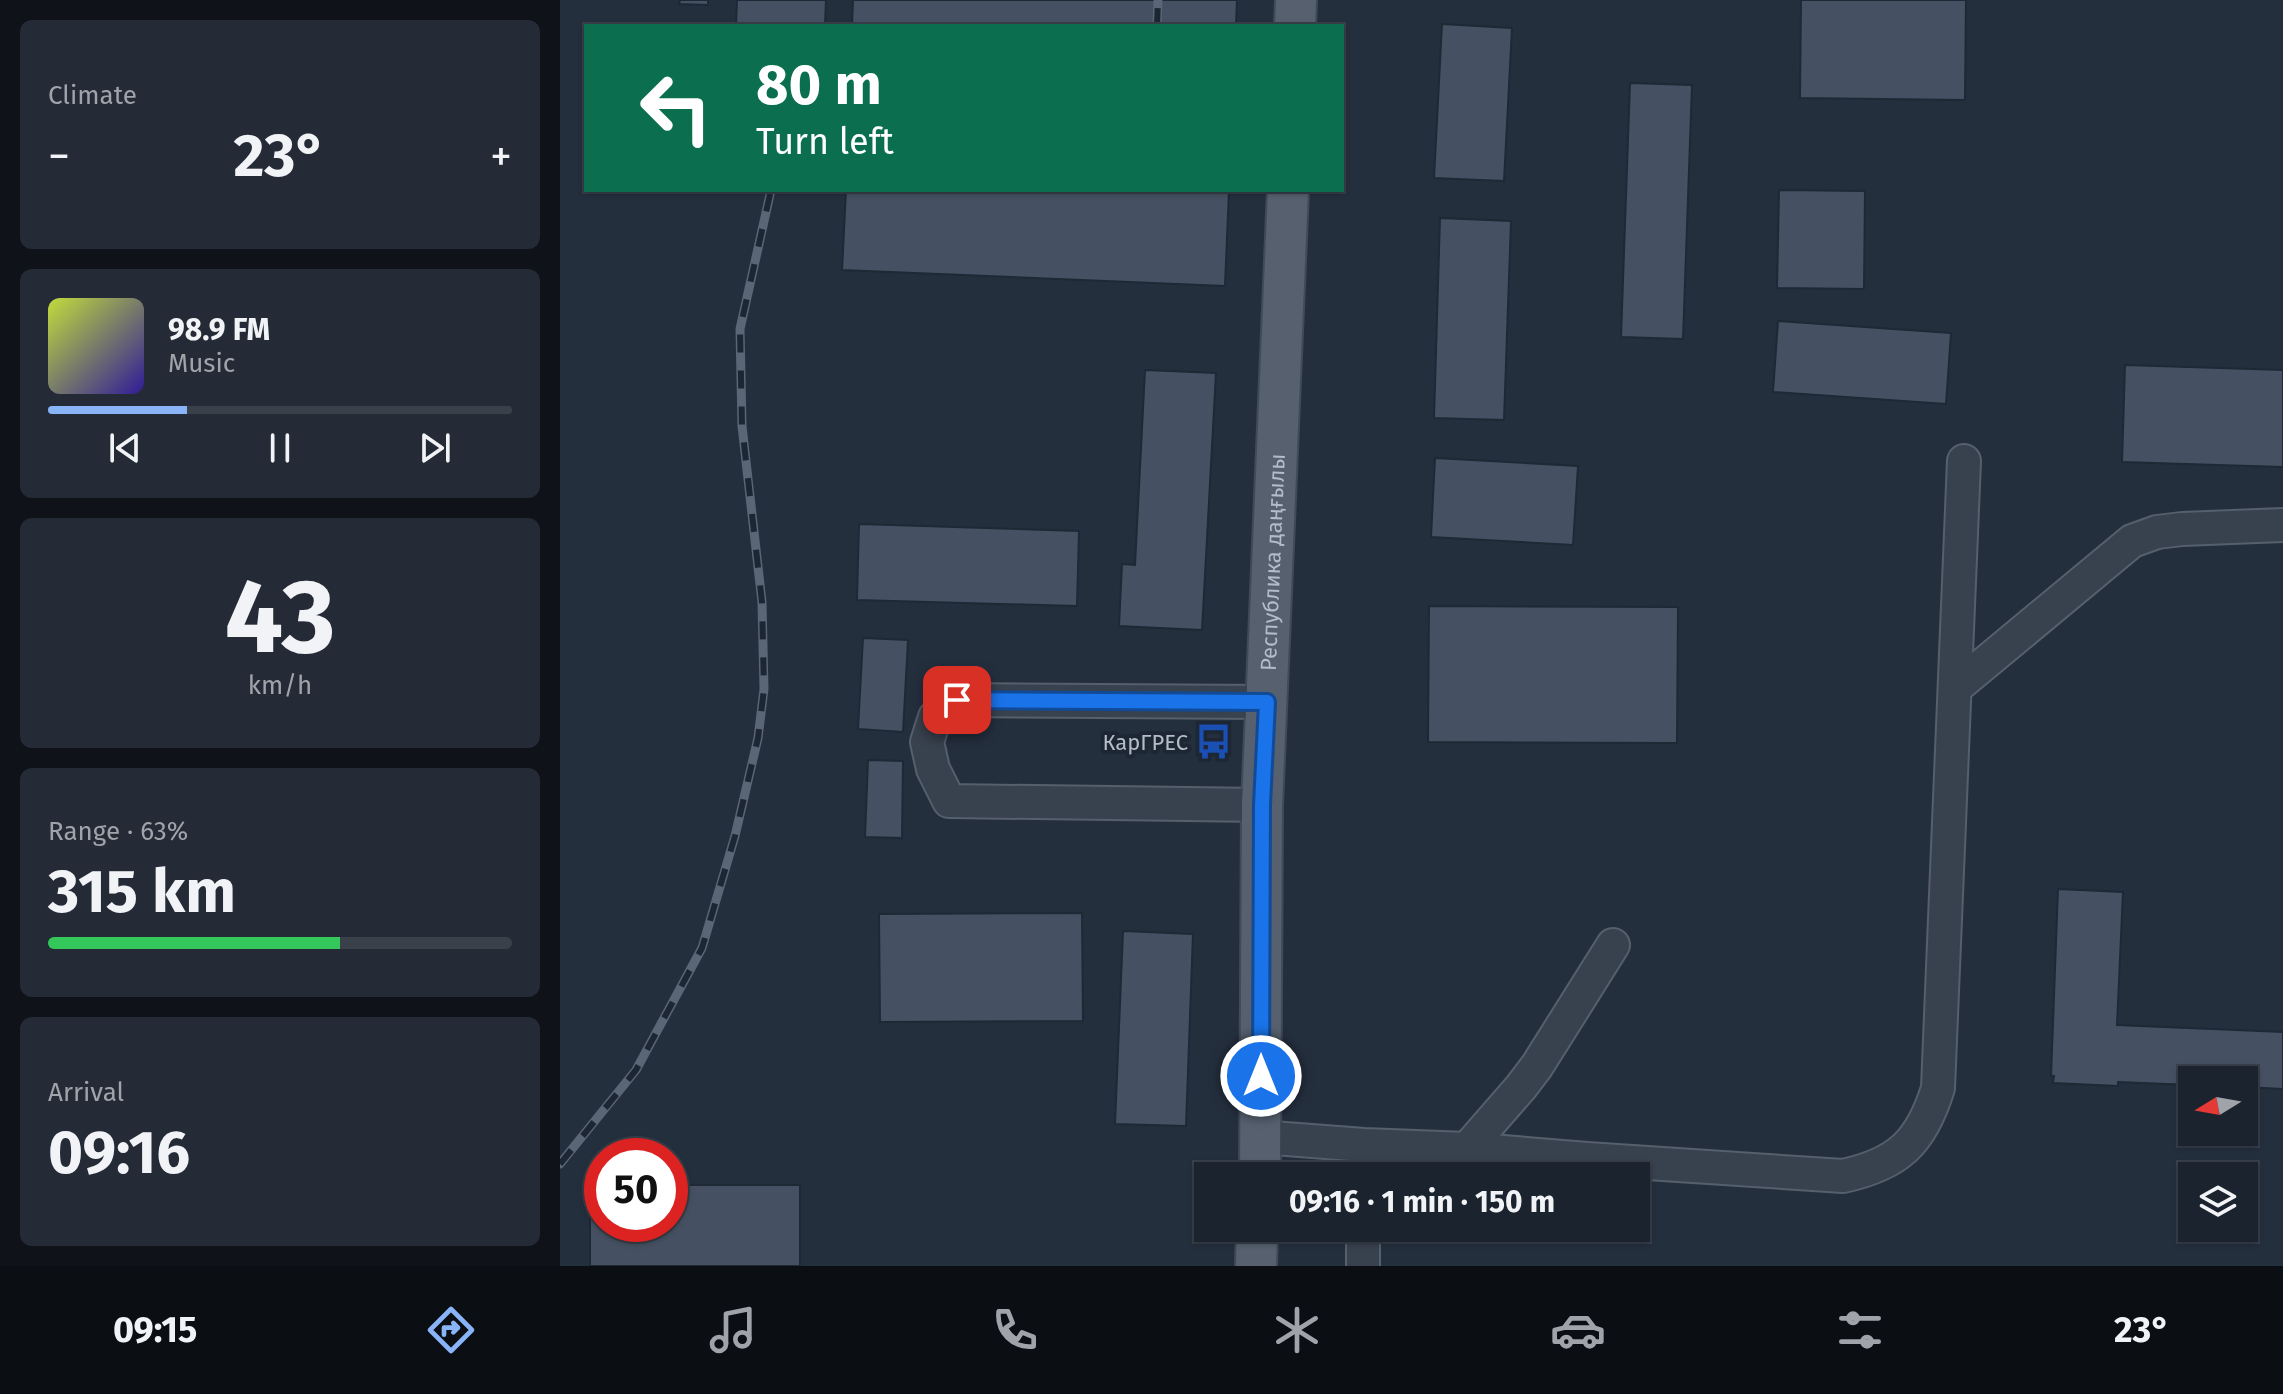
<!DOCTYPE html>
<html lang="en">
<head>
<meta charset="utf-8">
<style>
  :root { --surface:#1b232e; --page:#242b36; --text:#f1f3f6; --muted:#a0a4aa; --line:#39404a; --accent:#8ab4f8 }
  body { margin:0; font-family:"Fira Sans",sans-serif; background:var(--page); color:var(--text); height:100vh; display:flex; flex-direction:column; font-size:30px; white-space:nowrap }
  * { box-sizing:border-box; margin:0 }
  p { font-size:26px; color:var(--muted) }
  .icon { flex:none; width:44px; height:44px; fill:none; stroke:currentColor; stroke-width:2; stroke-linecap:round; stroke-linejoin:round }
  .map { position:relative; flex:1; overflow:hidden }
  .details { display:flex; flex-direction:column; gap:20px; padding:20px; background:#0f1319; width:560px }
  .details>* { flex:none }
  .banner { position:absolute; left:24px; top:24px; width:760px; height:168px; border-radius:0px; box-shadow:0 2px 6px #0004,0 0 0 2px var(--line); background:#0b6e4f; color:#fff; overflow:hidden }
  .needle { width:52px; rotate:259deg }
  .fabs { position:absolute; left:1618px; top:1066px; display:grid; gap:16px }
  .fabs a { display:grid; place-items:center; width:80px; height:80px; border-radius:0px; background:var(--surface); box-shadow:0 2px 6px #0004,0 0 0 2px var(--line); font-size:40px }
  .speed { position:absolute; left:24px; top:1138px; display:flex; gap:16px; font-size:40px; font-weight:700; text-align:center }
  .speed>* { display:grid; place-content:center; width:104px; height:104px; border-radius:50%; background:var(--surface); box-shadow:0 2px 6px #0004,0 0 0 2px var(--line); line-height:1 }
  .speed .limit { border:12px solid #d22; background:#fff; color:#111 }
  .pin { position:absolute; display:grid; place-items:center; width:68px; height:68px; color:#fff; margin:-34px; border-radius:16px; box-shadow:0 4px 12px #0006 }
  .me { position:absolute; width:88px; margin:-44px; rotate:0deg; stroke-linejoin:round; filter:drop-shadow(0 0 6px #0008) }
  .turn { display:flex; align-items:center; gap:28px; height:168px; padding:0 40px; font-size:36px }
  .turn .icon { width:104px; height:104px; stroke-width:2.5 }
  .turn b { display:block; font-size:56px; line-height:68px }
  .big { font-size:60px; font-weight:700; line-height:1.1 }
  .details .card { flex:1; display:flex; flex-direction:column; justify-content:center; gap:12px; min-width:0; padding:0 28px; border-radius:12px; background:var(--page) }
  .details .dial { align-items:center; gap:0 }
  .dial b { font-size:104px; line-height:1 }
  .song { display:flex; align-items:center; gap:24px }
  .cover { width:96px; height:96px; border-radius:12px; background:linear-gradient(135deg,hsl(70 70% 55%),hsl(250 70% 35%)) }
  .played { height:8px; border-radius:4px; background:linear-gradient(90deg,var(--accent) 30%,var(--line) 30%) }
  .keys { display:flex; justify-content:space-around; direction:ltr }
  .heat { display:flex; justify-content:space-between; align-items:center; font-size:44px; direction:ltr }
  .charge { height:12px; border-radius:6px; background:linear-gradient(90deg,#34c759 63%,var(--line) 0) }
  .trip { position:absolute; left:634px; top:1162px; width:456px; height:80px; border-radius:0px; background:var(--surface); box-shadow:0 2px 6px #0004,0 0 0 2px var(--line); font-weight:700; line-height:80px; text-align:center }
  .tabs { display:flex; height:128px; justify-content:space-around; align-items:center; background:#0b0e12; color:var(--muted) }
  .tabs .icon { width:56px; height:56px }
  .tabs .selected { color:var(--accent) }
  .tabs b { font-size:36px; color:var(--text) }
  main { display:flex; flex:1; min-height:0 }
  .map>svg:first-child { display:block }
  .building { fill:#455162; stroke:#1f2835; stroke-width:2 }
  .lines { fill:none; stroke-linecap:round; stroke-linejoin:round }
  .minor-casing { stroke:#565f6c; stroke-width:36 }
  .major-casing { stroke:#414a57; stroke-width:44 }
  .minor { stroke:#38414e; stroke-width:32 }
  .major { stroke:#56606e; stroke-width:40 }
  .rail-casing { stroke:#5a6575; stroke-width:9 }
  .rail { stroke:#1d2633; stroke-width:6; stroke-dasharray:18; stroke-linecap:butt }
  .route-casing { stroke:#114b97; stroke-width:20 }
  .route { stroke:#1a73e8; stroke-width:14 }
  .labels { text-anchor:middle; stroke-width:8; stroke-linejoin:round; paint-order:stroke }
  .street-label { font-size:22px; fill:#b4bcc9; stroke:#1d2633 }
  .poi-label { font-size:22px; fill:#b4bcc9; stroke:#1d2633; text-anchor:end }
</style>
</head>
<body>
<main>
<section class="details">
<div class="card"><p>Climate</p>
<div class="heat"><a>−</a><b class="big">23°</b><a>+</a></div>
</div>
<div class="card">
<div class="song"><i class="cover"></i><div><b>98.9 FM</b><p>Music</p></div></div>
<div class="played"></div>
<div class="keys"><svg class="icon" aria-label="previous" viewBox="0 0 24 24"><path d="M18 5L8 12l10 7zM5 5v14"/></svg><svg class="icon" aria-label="pause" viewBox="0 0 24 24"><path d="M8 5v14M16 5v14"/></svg><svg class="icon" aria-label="next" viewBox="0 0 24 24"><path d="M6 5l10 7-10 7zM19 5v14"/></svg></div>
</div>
<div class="card dial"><b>43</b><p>km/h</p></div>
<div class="card"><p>Range · 63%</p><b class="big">315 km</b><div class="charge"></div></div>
<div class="card"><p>Arrival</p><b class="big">09:16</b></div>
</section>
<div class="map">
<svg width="1723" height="1266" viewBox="0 0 1723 1266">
  <rect width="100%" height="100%" fill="#242f3e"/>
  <path class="building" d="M120,0H148V5L119,4Z
    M177,0H266L265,26H176Z
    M293,0H677L676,26H292Z
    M1241,0H1406L1405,100L1240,98Z
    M882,24L952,28L944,181L874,178Z
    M1070,83L1132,85L1123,339L1061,337Z
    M286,190H669L665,286L282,270Z
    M1219,190L1305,191L1304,289L1217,288Z
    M880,218L951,221L944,420L874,418Z
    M1218,321L1391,333L1386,404L1213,392Z
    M1565,365L1723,370V467L1562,462Z
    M585,370L656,373L642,630L559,626L562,564L575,565Z
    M875,458L1018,466L1013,545L871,537Z
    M299,524L519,531L517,606L297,600Z
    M869,606L1118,607L1117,743L868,742Z
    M303,638L348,640L343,732L298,729Z
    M308,760L343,761L342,838L305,837Z
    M1498,889L1563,892L1557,1025L1723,1032V1089L1684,1087V1080H1632V1085L1558,1082V1086L1493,1083L1494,1076H1491Z
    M522,913L523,1021L320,1022L319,914Z
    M563,931L633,934L626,1126L555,1124Z
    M30,1185H42V1224H110V1185H240V1266H30Z"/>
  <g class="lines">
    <defs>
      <path id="minor" d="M1395,688L1572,541L1597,532L1622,529L1723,525
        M702,805L389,801L373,769L367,742L375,717L397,700L707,702
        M701,1137L804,1145L907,1149L961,1087L977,1066L1053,945
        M907,1149L1027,1159L1283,1176C1338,1164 1361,1143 1378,1088L1404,461
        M804,1176V1145
        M803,1266V1228"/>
      <g id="major">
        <path d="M735,26L736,0"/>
        <path id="s1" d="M700,1176L702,805L728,190"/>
        <path d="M696,1266L697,1228"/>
      </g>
    </defs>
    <use href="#minor" class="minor-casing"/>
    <use href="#major" class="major-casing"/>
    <use href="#minor" class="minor"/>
    <use href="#major" class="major"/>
    <defs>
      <path id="rail" d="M597,26L598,0
        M0,1164L76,1070L142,948L175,836L198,738L204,689L202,602L182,426L180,329L211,190"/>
    </defs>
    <use href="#rail" class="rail-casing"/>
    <use href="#rail" class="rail"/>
  </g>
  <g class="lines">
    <defs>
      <path id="route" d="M397,700L707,702L702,805L701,1076"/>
    </defs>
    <use href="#route" class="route-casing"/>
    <use href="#route" class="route"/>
  </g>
  <defs>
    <symbol id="bus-bare" viewBox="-9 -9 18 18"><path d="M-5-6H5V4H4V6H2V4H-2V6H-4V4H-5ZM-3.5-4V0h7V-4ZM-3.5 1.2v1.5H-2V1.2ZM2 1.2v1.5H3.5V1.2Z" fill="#1a4fb4" stroke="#1d2633" stroke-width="2.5" paint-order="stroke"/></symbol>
  </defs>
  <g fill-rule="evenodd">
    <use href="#bus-bare" x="628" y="716" width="51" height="51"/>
  </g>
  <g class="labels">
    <g class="street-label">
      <text dy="8" stroke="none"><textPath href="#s1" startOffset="614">Республика даңғылы</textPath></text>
    </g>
    <g class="poi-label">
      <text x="628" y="750">КарГРЕС</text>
    </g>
  </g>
</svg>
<div class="fabs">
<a><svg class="needle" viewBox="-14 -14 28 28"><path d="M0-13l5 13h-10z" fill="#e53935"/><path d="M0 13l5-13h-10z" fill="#a0a4aa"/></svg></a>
<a><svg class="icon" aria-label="layers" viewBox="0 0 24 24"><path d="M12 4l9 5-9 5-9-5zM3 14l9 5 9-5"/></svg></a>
</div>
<div class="speed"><div class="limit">50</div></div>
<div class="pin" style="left:397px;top:700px;background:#d93025"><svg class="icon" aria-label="arrive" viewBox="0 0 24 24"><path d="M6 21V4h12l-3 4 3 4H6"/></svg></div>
<svg class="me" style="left:701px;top:1076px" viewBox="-20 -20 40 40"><circle r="17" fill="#1a73e8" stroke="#fff" stroke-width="3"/><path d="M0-11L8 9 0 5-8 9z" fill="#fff"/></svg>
<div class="trip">09:16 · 1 min · 150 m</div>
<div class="banner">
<div class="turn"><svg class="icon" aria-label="left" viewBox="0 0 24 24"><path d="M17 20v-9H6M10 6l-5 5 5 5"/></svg><div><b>80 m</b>Turn left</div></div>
</div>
</div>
</main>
<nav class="tabs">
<b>09:15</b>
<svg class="icon selected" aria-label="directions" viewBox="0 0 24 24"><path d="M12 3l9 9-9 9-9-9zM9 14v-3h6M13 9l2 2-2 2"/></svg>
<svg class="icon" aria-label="music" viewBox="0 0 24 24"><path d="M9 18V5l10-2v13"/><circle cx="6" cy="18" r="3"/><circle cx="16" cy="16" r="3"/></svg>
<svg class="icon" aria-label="phone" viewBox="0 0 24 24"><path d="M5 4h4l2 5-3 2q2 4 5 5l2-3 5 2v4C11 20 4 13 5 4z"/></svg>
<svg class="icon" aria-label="climate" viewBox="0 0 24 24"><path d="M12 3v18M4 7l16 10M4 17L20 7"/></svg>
<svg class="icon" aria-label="car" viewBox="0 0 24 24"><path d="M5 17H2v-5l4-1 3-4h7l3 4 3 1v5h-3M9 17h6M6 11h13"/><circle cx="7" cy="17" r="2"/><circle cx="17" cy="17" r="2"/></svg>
<svg class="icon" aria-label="filters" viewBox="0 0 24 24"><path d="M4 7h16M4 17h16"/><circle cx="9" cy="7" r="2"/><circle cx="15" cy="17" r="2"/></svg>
<b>23°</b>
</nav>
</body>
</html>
